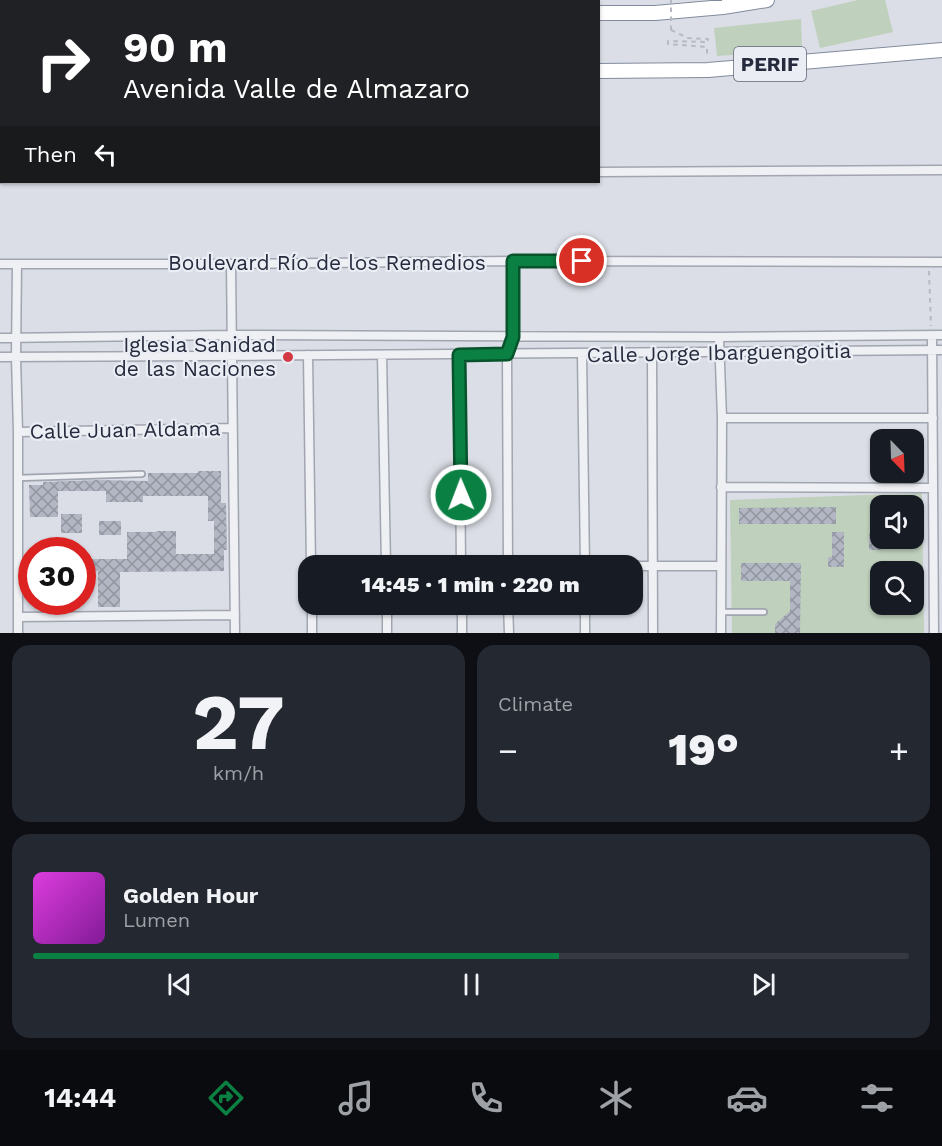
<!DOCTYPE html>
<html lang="en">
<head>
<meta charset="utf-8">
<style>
  :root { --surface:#171b24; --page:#242831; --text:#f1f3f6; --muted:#9ea1a6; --line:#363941; --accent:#0b8043 }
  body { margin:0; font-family:"Work Sans",sans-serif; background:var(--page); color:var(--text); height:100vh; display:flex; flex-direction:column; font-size:22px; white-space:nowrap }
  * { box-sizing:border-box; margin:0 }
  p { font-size:20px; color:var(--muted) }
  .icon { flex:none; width:33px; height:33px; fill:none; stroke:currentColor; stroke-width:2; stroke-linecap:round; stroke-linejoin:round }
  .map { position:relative; height:633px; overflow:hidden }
  .details { display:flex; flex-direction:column; gap:12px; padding:12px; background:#0d0f14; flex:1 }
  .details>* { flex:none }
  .guide { position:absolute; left:0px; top:0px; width:600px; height:183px; box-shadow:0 2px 4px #0004; background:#202124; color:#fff; overflow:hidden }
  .needle { width:39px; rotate:157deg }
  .fabs { position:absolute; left:870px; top:429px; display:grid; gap:12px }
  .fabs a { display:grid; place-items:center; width:54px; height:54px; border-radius:12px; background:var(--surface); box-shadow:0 2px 4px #0004; font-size:30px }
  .speed { position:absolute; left:18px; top:537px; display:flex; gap:12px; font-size:30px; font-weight:700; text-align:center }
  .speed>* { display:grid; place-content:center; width:78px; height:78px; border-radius:50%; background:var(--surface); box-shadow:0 2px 4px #0004; line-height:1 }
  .speed .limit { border:9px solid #d22; background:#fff; color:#111 }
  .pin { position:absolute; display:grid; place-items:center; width:51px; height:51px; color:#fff; margin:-26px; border:3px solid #fff; border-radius:50%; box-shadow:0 2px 6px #0007 }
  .me { position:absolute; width:66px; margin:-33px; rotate:359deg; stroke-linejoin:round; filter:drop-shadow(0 0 4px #0008) }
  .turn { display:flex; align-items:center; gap:21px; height:126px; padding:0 24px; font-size:27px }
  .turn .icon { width:78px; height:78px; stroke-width:2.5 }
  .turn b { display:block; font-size:42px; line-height:51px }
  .then { display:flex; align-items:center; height:57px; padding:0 24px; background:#0003; gap:12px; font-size:22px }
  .big { font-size:45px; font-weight:800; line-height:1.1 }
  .details .tile { flex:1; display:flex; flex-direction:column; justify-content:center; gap:9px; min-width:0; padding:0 21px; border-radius:18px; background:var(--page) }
  .details .dial { align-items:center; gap:0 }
  .dial b { font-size:78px; line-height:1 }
  .song { display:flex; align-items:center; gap:18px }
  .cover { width:72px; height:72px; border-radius:9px; background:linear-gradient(135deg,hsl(300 70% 55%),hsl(290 70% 35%)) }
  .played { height:6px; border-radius:3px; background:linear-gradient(90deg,var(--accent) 60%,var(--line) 60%) }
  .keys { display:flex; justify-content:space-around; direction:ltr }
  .heat { display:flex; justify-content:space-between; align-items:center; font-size:33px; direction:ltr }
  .details .tiles { flex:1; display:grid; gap:12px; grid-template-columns:1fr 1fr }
  .tile:last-child { grid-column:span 2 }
  .trip { position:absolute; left:298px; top:555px; width:345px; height:60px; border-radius:18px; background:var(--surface); box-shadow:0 2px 4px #0004; font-weight:800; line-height:60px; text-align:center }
  .menu { display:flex; height:96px; justify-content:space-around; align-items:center; background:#090b0e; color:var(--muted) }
  .menu .icon { width:42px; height:42px }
  .menu .active { color:var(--accent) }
  .menu b { font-size:27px; color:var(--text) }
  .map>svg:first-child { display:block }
  .green { fill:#bfd0bc; fill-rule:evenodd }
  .building { fill:url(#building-cross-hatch) }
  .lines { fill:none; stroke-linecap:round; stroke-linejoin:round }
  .service-casing { stroke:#a1a5b0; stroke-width:8 }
  .minor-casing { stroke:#a1a5b0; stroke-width:11 }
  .trunk-casing { stroke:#828b9d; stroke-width:16 }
  .path { stroke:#b6b9c1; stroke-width:2; stroke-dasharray:4.5 4.5; stroke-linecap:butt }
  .service { stroke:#eef0f4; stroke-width:4.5 }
  .minor { stroke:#eef0f4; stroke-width:8 }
  .trunk { stroke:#fff; stroke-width:14 }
  .path-bridge { stroke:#b6b9c1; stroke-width:2; stroke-dasharray:4.5 4.5; stroke-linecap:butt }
  .route-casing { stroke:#07532c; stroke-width:15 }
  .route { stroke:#0b8043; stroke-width:10 }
  .poi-dot { fill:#d33944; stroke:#eaedf4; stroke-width:2 }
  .labels { text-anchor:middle; stroke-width:4.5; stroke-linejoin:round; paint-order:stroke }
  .shield { fill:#eaedf4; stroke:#606574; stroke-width:1.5 }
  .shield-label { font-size:20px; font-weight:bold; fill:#252b3d }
  .street-label { font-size:21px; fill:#252b3d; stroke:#eaedf4 }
  .poi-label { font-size:21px; fill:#252b3d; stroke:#eaedf4; text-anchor:end }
</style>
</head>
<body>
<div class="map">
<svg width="942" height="633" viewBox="0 0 942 633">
  <defs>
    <pattern id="building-cross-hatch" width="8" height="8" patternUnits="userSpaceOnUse" patternTransform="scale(1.5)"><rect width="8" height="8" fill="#b2b7c3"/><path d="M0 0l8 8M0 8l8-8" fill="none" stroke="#9195a0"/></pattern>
  </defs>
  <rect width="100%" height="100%" fill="#dbdee6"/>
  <path class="green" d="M858,0H885L893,32L820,48L811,11Z
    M801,19L802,50L717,56L714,28Z
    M922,493L924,633H732L730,500ZM880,506H914V538H880ZM880,572H914V604H880Z"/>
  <path class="building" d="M198,471H221V503H226L227,550H224V571L120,572V607H98V571L82,572V559H127V532H156V531H176V554H214V521H208V496H143V502H106V491H58V517H30L29,485H43V482L98,480L148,481V473H198Z
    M836,507V524H739V508Z
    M61,514H82V533H61Z
    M99,521H121V535H99Z
    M832,532H844V567H828V557H832Z
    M869,534H880V538H882V550H869Z
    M741,563H801L800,633H775V624L790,611V581H741Z"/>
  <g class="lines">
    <defs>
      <path id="service" d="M18,478L142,474
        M722,612H764"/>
      <path id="minor" d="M598,172L942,170
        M0,178H2
        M0,264H231L513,261L942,262
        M17,264L16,357L18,432V633
        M231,264L235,633
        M932,336L934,633
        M719,337L722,418L721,633
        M0,338L231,335L719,337L942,335
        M652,353L653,633
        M582,354L585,566
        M308,355L311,566
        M382,355L386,566
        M459,355L461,566
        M0,357C314,355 628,355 942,350
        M722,418H933
        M18,432L232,428
        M721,487L933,488
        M508,566L507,354L513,337V261
        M633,566H721
        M312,604V633
        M387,604V633
        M462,604V633
        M508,604L509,633
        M18,617L235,615
        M585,633V604"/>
      <path id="trunk" d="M598,13H655L723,7L767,0
        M0,15H2
        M598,71L708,70L942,50
        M0,75H2"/>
    </defs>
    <use href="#service" class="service-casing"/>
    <use href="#minor" class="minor-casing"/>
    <use href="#trunk" class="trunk-casing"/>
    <path class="path" d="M671,30L688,38L708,39V42L668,41V44L707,47V58
      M929,271L931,326"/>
    <use href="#service" class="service"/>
    <use href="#minor" class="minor"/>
    <use href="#trunk" class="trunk"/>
    <path class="path-bridge" d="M671,30V0"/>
  </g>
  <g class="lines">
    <defs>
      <path id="route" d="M461,495L459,355L507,354L513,337V261H582"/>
    </defs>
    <use href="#route" class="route-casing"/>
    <use href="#route" class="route"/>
  </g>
  <circle class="poi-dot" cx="288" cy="357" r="6"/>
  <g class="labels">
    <rect class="shield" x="734" y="47" width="72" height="34" rx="4.5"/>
    <g class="shield-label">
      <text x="770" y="71">PERIF</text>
    </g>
    <g class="street-label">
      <text x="327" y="270">Boulevard Río de los Remedios</text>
      <text transform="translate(719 353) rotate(-1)" y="7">Calle Jorge Ibarguengoitia</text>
      <text transform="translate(125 430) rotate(-1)" y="7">Calle Juan Aldama</text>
    </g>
    <g class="poi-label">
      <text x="276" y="352">Iglesia Sanidad<tspan x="276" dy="24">de las Naciones</tspan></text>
    </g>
  </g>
</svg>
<div class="fabs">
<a><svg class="needle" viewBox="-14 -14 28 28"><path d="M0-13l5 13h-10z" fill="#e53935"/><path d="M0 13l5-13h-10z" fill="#9ea1a6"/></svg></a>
<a><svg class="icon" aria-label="sound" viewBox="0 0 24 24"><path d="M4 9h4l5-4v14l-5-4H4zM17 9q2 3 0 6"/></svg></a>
<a><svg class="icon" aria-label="search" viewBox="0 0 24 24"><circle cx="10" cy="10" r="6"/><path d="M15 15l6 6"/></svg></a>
</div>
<div class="speed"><div class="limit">30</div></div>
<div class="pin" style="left:582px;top:261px;background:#d93025"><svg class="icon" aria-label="arrive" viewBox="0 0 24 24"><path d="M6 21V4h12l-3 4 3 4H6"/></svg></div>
<svg class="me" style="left:461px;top:495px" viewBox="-20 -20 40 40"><circle r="17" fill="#0b8043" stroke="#fff" stroke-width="3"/><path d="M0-11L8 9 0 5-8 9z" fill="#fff"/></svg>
<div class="trip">14:45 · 1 min · 220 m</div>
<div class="guide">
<div class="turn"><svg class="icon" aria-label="right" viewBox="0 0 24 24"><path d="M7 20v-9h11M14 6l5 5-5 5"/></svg><div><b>90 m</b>Avenida Valle de Almazaro</div></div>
<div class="then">Then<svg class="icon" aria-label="left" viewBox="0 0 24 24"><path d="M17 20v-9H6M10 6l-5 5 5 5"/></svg></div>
</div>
</div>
<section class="details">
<div class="tiles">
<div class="tile dial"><b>27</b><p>km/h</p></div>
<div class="tile"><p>Climate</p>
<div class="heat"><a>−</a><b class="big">19°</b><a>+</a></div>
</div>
<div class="tile">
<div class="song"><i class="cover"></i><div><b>Golden Hour</b><p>Lumen</p></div></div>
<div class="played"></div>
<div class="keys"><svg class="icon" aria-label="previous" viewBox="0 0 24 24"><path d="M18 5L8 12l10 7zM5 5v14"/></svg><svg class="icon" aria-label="pause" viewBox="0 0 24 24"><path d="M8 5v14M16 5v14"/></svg><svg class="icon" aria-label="next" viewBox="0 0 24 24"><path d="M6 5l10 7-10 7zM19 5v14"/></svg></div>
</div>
</div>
</section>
<nav class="menu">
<b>14:44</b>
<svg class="icon active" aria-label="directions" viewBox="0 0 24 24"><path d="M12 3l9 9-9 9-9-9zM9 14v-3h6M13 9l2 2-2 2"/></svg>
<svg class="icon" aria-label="music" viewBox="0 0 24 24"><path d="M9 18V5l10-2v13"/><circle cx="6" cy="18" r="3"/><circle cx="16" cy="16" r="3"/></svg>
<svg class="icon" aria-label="phone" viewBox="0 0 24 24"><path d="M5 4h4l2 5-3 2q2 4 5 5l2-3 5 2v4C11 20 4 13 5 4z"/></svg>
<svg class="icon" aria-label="climate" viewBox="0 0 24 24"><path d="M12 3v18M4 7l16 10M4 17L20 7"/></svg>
<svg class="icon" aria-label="car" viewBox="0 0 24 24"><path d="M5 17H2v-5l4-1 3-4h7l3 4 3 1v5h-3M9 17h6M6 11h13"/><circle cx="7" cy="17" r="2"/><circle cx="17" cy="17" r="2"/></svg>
<svg class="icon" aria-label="filters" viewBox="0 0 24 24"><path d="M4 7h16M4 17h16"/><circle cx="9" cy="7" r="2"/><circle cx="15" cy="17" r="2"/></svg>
</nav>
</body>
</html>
